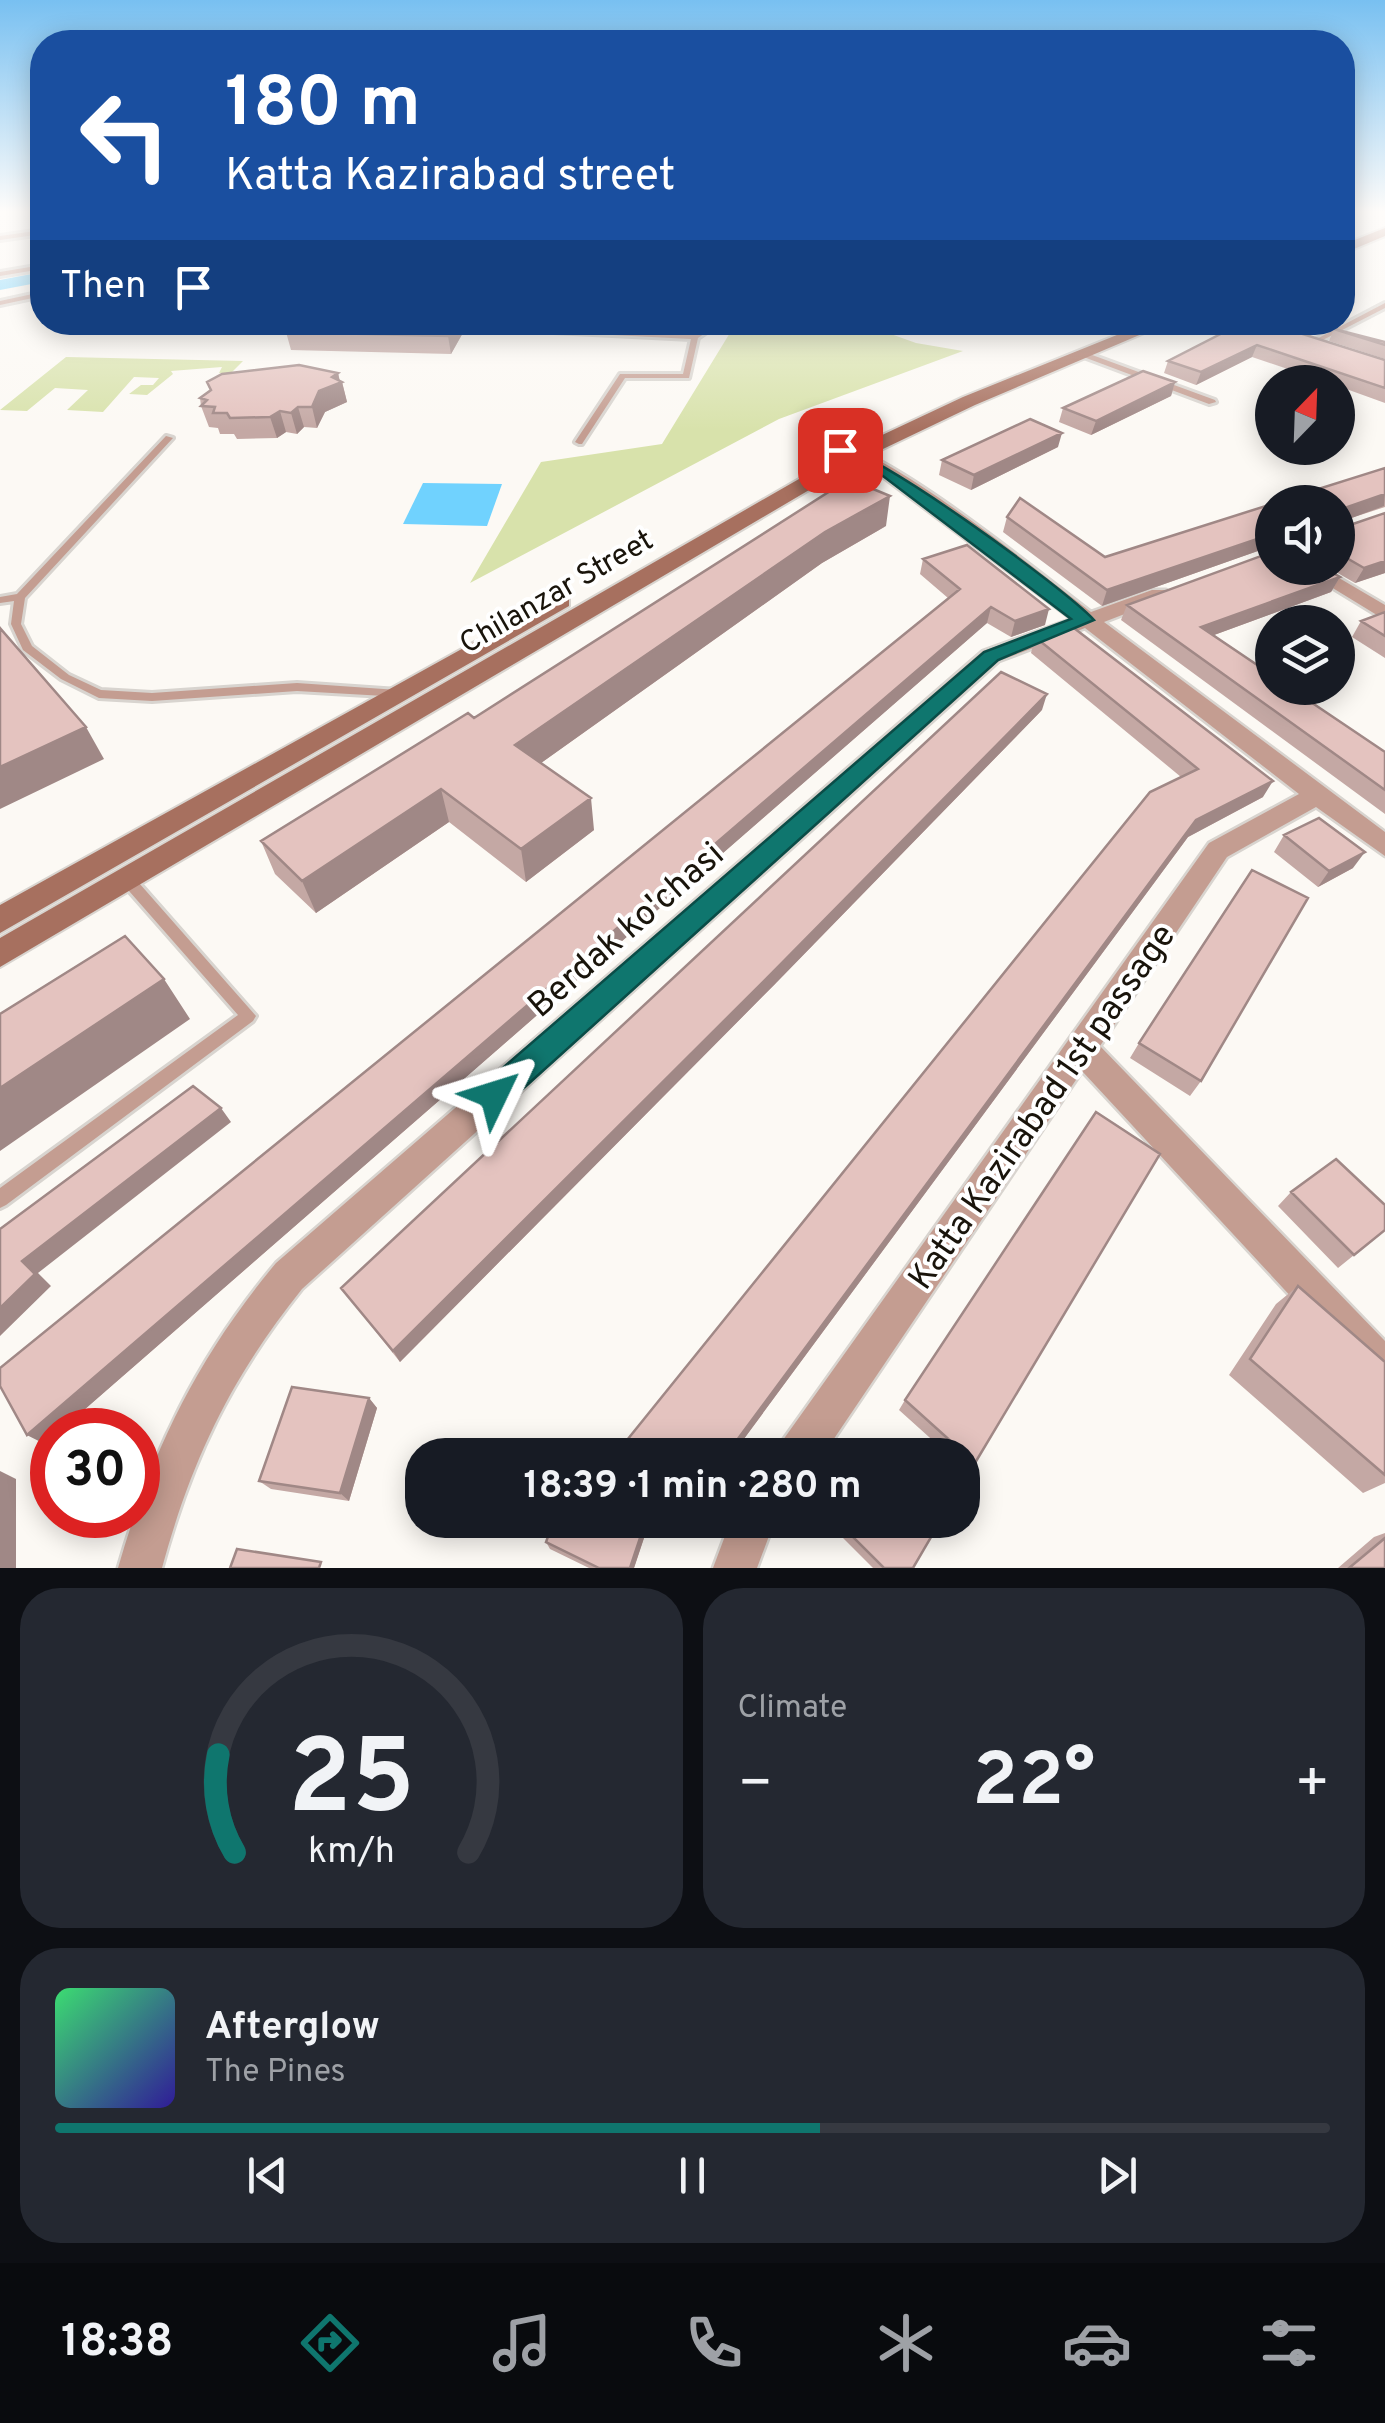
<!DOCTYPE html>
<html lang="en">
<head>
<meta charset="utf-8">
<style>
  :root { --surface:#171b24; --page:#242831; --text:#f1f3f6; --muted:#9ea1a6; --line:#363941; --accent:#0f766e }
  body { margin:0; font-family:Overpass,sans-serif; background:var(--page); color:var(--text); height:100vh; display:flex; flex-direction:column; font-size:38px; white-space:nowrap }
  * { box-sizing:border-box; margin:0 }
  p { font-size:32px; color:var(--muted) }
  .icon { flex:none; width:55px; height:55px; fill:none; stroke:currentColor; stroke-width:2; stroke-linecap:round; stroke-linejoin:round }
  .map { position:relative; height:1568px; overflow:hidden }
  .sheet { display:flex; flex-direction:column; gap:20px; padding:20px; background:#0d0f14; flex:1 }
  .sheet>* { flex:none }
  .banner { position:absolute; left:30px; top:30px; width:1325px; height:305px; border-radius:40px; box-shadow:0 5px 25px #0003; background:#1a4fa0; color:#fff; overflow:hidden }
  .needle { width:65px; rotate:23deg }
  .fabs { position:absolute; left:1255px; top:365px; display:grid; gap:20px }
  .fabs a { display:grid; place-items:center; width:100px; height:100px; border-radius:50%; background:var(--surface); box-shadow:0 5px 25px #0003; font-size:50px }
  .speed { position:absolute; left:30px; top:1408px; display:flex; gap:20px; font-size:50px; font-weight:700; text-align:center }
  .speed>* { display:grid; place-content:center; width:130px; height:130px; border-radius:50%; background:var(--surface); box-shadow:0 5px 25px #0003; line-height:1 }
  .speed .limit { border:15px solid #d22; background:#fff; color:#111 }
  .pin { position:absolute; display:grid; place-items:center; width:85px; height:85px; color:#fff; margin:-42px; border-radius:20px; box-shadow:0 5px 15px #0006 }
  .me { position:absolute; width:110px; margin:-55px; rotate:49deg; stroke-linejoin:round; filter:drop-shadow(0 0 8px #0008) }
  .turn { display:flex; align-items:center; gap:35px; height:210px; padding:0 30px; font-size:45px }
  .turn .icon { width:130px; height:130px; stroke-width:2.5 }
  .turn b { display:block; font-size:70px; line-height:85px }
  .then { display:flex; align-items:center; height:95px; padding:0 30px; background:#0003; gap:20px; font-size:38px }
  .big { font-size:75px; font-weight:700; line-height:1.1 }
  .sheet .widget { flex:1; display:flex; flex-direction:column; justify-content:center; gap:15px; min-width:0; padding:0 35px; border-radius:40px; background:var(--page) }
  .sheet .dial { align-items:center; gap:0 }
  .dial svg { height:260px; overflow:visible; fill:none; stroke:var(--line); stroke-width:7; stroke-linecap:round; text-anchor:middle }
  .dial text { fill:var(--text); stroke:none }
  .song { display:flex; align-items:center; gap:30px }
  .cover { width:120px; height:120px; border-radius:15px; background:linear-gradient(135deg,hsl(140 70% 55%),hsl(250 70% 35%)) }
  .played { height:10px; border-radius:5px; background:linear-gradient(90deg,var(--accent) 60%,var(--line) 60%) }
  .keys { display:flex; justify-content:space-around; direction:ltr }
  .heat { display:flex; justify-content:space-between; align-items:center; font-size:55px; direction:ltr }
  .sheet .tiles { flex:1; display:grid; gap:20px; grid-template-columns:1fr 1fr }
  .widget:last-child { grid-column:span 2 }
  .trip { position:absolute; left:405px; top:1438px; width:575px; height:100px; border-radius:40px; background:var(--surface); box-shadow:0 5px 25px #0003; font-weight:700; line-height:100px; text-align:center }
  .tab-bar { display:flex; height:160px; justify-content:space-around; align-items:center; background:#090b0e; color:var(--muted) }
  .tab-bar .icon { width:70px; height:70px }
  .tab-bar .selected { color:var(--accent) }
  .tab-bar b { font-size:45px; color:var(--text) }
  .map>svg:first-child { display:block }
  .green { fill:#d8e2ab }
  .water { fill:#70d2fe }
  .lines { fill:none; stroke-linecap:round; stroke-linejoin:round }
  .canal { fill:#70d2fe; fill-rule:evenodd }
  .service-casing { stroke:#d8d4cf; stroke-width:6 }
  .minor-casing { stroke:#d8d4cf; stroke-width:5 }
  .secondary-casing { stroke:#d8d4cf; stroke-width:4 }
  .service { fill:#c49d91; fill-rule:evenodd }
  .minor { fill:#c49d91; fill-rule:evenodd }
  .secondary { fill:#a7705f; fill-rule:evenodd }
  .wall { fill:#c4a8a4 }
  .shaded-wall { fill:#a08886 }
  .building { fill:#e4c3bf; stroke:#a08886; stroke-width:2.5 }
  .route { fill:#0f766e; stroke:#0a4d48; stroke-width:2.5 }
  .labels { text-anchor:middle; stroke-width:8; stroke-linejoin:round; paint-order:stroke }
  .street-label { font-size:30px; fill:#19140b; stroke:#fff }
  .near-street-label { font-size:35px; fill:#19140b; stroke:#fff }
</style>
</head>
<body>
<div class="map">
<svg width="1385" height="1568" viewBox="0 0 1385 1568">
  <rect width="100%" height="100%" fill="#fcf9f4"/>
  <path class="green" d="M736,323L874,328L916,343L963,351L779,419L470,583L541,462L662,444Z
    M66,357L243,361L231,373H219L222,367L171,371L173,374L147,395L129,394L141,385H153L159,378L134,377L103,412L67,410L88,390L55,388L27,411L0,410Z"/>
  <path class="water" d="M423,483L502,484L487,526L403,524Z"/>
  <g class="lines">
    <path class="canal" d="M42,272V282L0,290V280Z"/>
    <defs>
      <path id="service" d="M42,230V234L0,240V236Z
        M42,265V269L0,276V272Z
        M42,292V296L0,305V301Z
        M1385,303V308L1313,345L1307,344Z
        M507,322H514L516,326L694,335L713,322H721L698,338L689,378H625L582,444H579L575,442L620,374H683L691,339L514,330Z
        M1129,322H1137L1138,324L1135,326Z
        M1084,352L1215,400L1216,402L1209,404L1081,356L1080,354Z
        M166,436L173,438L25,598L21,624L32,646L69,675L101,690L152,693L297,683L398,690L402,691L404,694L402,697L297,691L152,701L99,698L61,679L23,650L11,624L14,601L0,603V597L17,594Z
        M127,874L132,875L256,1016L253,1021L6,1205L0,1208V1188L238,1015L122,883L120,879L122,875Z"/>
      <path id="minor" d="M833,445C876,439 1049,580 1091,612L1152,590H1166V598L1104,622L1385,832V856L1316,807L1227,857L1100,1046L1385,1341V1389L1371,1383L1082,1071L823,1455H777L783,1440L1209,843L1299,794L1085,628L999,661L302,1289C231,1378 192,1458 162,1568H118C151,1453 196,1359 276,1263L983,651L1072,619L883,477L833,453Z
        M1300,568H1322L1385,605V620Z
        M731,1520H775L757,1568H713Z"/>
      <path id="secondary" d="M1385,228V236L1342,254V245Z
        M1149,322H1170L975,405L860,460L0,967V938L846,452L963,397Z
        M561,594L569,596V606L0,933V905Z"/>
    </defs>
    <use href="#service" class="service-casing"/>
    <use href="#minor" class="minor-casing"/>
    <use href="#secondary" class="secondary-casing"/>
    <use href="#service" class="service"/>
    <use href="#minor" class="minor"/>
    <use href="#secondary" class="secondary"/>
  </g>
  <path class="wall" d="M295,322H469L451,354L291,350L286,332Z
    M1244,322L1385,360V403L1338,386V382H1326L1252,357L1196,385L1164,373L1168,361Z
    M1334,329L1385,342V359L1329,341Z
    M338,373L340,381L342,382L347,402L325,412L317,428L304,427L297,434L286,432L277,438L237,439L234,434H220L218,428L209,427L201,406L200,398L210,391L207,382Z
    M1175,382L1171,396L1091,435L1059,422L1063,408Z
    M1058,447L971,490L939,475L942,460Z
    M1385,468V507L1342,521L1385,573L1355,583L1329,568H1338V502Z
    M1272,504V546L1102,606L1003,532L1007,517L1105,557Z
    M886,526L822,563L541,763L594,830L526,882L449,822L316,913L275,874L261,841L474,718Z
    M923,559L1045,625L1011,637L987,623L61,1430H52V1437L45,1444L27,1435L948,598L920,574Z
    M1340,577L1331,592L1214,635L1385,752V814L1121,620L1127,605Z
    M1385,612V658L1352,637L1361,621Z
    M1035,637L1263,797L1188,837L732,1455H615L1181,777L1031,653Z
    M1042,710L776,983L400,1362L341,1288Z
    M1284,835L1353,868L1318,887L1274,852Z
    M1139,1043L1201,1081L1190,1096L1130,1058Z
    M1291,1192L1385,1230L1338,1268L1278,1206Z
    M1298,1286L1385,1362V1483L1363,1493L1229,1375L1276,1304Z
    M369,1398L377,1408L349,1501L271,1489L259,1481Z
    M905,1400L975,1463L967,1471L962,1467V1455H949L899,1410Z
    M554,1520H650L634,1568H589L550,1549L546,1542Z
    M827,1520H941L913,1568H873L827,1522Z
    M1385,1533V1568H1338L1374,1537Z"/>
  <path class="shaded-wall" d="M456,322H469L451,354L448,336Z
    M1257,345L1252,357L1196,385L1201,372Z
    M338,373L340,383L342,382L347,402L325,412L317,428L312,407L319,391Z
    M1175,382L1171,396L1091,435L1096,421Z
    M298,407L304,427L297,434L291,413Z
    M280,411L286,432L277,438L270,417Z
    M1062,433L1058,447L971,490L974,475Z
    M1385,494L1384,506L1338,523L1342,509Z
    M890,496L886,526L822,563L520,778L515,745L825,532Z
    M1272,534V546L1102,606L1107,590Z
    M1385,561V573L1355,583L1364,568Z
    M1340,577L1331,592L1195,642L1201,627Z
    M991,607L987,623L61,1430H52V1437L45,1444L27,1435Z
    M1049,609L1045,625L1011,637L1015,621Z
    M1047,694L1042,710L776,983L400,1362L393,1351Z
    M86,727L104,759L0,809V767Z
    M1273,781L1263,797L1188,837L732,1455H726L1196,820Z
    M441,789L449,822L316,913L302,881Z
    M591,798L594,830L526,882L521,849Z
    M1365,852L1353,868L1318,887L1329,871Z
    M164,979L190,1019L0,1151V1088Z
    M221,1108L231,1122L38,1273L51,1286L0,1336V1308L22,1261Z
    M369,1398L377,1408L349,1501L340,1493Z
    M0,1471L16,1479V1568H0Z
    M646,1520H650L634,1568H630Z"/>
  <path class="building" d="M295,322H456L448,336L286,332Z
    M1244,322H1265L1385,360V388L1257,345L1201,372L1168,361Z
    M1334,329L1385,342V345Z
    M299,365L338,373L332,377L342,382L319,391L312,407H298L291,413L280,411L270,417L230,418L227,413H213L215,407L201,406L207,400L200,398L211,390L207,382L222,374Z
    M1143,371L1175,382L1096,421L1063,408Z
    M1030,419L1062,433L974,475L942,460Z
    M1385,468V494L1342,509V522L1347,526L1385,513V561L1364,568L1338,553V502H1277Z
    M849,479L890,496L825,532L515,745L591,798L521,849L441,789L302,881L261,841L468,713L474,718Z
    M1020,498L1105,557L1272,504V534L1107,590L1007,517Z
    M967,545L1049,609L1015,621L991,607L27,1435L0,1386V1368L960,589L923,559Z
    M1272,552V568H1324L1340,577L1201,627L1272,675V688H1290L1385,752V790L1127,605Z
    M1385,612V636L1361,621Z
    M1070,625L1273,781L1196,820L726,1455H615L1150,792L1198,769L1035,637Z
    M0,628L86,727L0,767Z
    M1001,672L1047,694L778,967L393,1351L341,1288Z
    M1319,818L1365,852L1329,871L1284,835Z
    M1252,870L1308,898L1201,1081L1139,1043Z
    M125,936L164,979L0,1088V1014Z
    M193,1086L221,1108L22,1261L35,1274L0,1308V1229Z
    M1096,1112L1160,1154L975,1463L905,1400Z
    M1336,1159L1385,1205V1230L1354,1255L1291,1192Z
    M1298,1286L1385,1362V1475L1250,1359Z
    M292,1387L369,1398L340,1493L259,1481Z
    M879,1440L895,1455H869Z
    M583,1446L601,1455H579Z
    M554,1520H646L630,1568H599L546,1542Z
    M836,1520H941L913,1568H884Z
    M1385,1538V1568H1349Z
    M237,1549L321,1562L319,1568H230Z"/>
  <linearGradient id="sky" x2="0" y2="1"><stop stop-color="#78c0f1"/><stop offset="0.49" stop-color="#fefcfa"/><stop offset="1" stop-color="#fefcfa" stop-opacity="0"/></linearGradient>
  <rect width="1385" height="431" fill="url(#sky)"/>
  <path class="route" d="M834,446C867,443 1067,590 1094,620L998,660L505,1105L494,1109L483,1105L479,1095L483,1085L984,652L1071,619L883,476L834,453Z"/>
  <g class="labels">
    <g class="street-label">
      <text transform="translate(556 591) rotate(-30)" y="10">Chilanzar Street</text>
    </g>
    <g class="near-street-label">
      <text transform="translate(625 929) rotate(-41)" y="12">Berdak ko'chasi</text>
      <text transform="translate(1041 1106) rotate(-55)" y="12">Katta Kazirabad 1st passage</text>
    </g>
  </g>
</svg>
<div class="fabs">
<a><svg class="needle" viewBox="-14 -14 28 28"><path d="M0-13l5 13h-10z" fill="#e53935"/><path d="M0 13l5-13h-10z" fill="#9ea1a6"/></svg></a>
<a><svg class="icon" aria-label="sound" viewBox="0 0 24 24"><path d="M4 9h4l5-4v14l-5-4H4zM17 9q2 3 0 6"/></svg></a>
<a><svg class="icon" aria-label="layers" viewBox="0 0 24 24"><path d="M12 4l9 5-9 5-9-5zM3 14l9 5 9-5"/></svg></a>
</div>
<div class="speed"><div class="limit">30</div></div>
<div class="pin" style="left:840px;top:450px;background:#d93025"><svg class="icon" aria-label="arrive" viewBox="0 0 24 24"><path d="M6 21V4h12l-3 4 3 4H6"/></svg></div>
<svg class="me" style="left:494px;top:1095px" viewBox="-20 -20 40 40"><path d="M0-17L14 15 0 8-14 15z" fill="#0f766e" stroke="#fff" stroke-width="4"/></svg>
<div class="trip">18:39 · 1 min · 280 m</div>
<div class="banner">
<div class="turn"><svg class="icon" aria-label="left" viewBox="0 0 24 24"><path d="M17 20v-9H6M10 6l-5 5 5 5"/></svg><div><b>180 m</b>Katta Kazirabad street</div></div>
<div class="then">Then<svg class="icon" aria-label="arrive" viewBox="0 0 24 24"><path d="M6 21V4h12l-3 4 3 4H6"/></svg></div>
</div>
</div>
<section class="sheet">
<div class="tiles">
<div class="widget dial"><svg viewBox="0 0 100 80">
<path d="M14 69A42 42 0 1 1 86 69"/>
<path d="M14 69A42 42 0 0 1 9 39" stroke="#0f766e"/>
<text x="50" y="56" font-size="32" font-weight="700">25</text>
<text x="50" y="72" font-size="11">km/h</text>
</svg></div>
<div class="widget"><p>Climate</p>
<div class="heat"><a>−</a><b class="big">22°</b><a>+</a></div>
</div>
<div class="widget">
<div class="song"><i class="cover"></i><div><b>Afterglow</b><p>The Pines</p></div></div>
<div class="played"></div>
<div class="keys"><svg class="icon" aria-label="previous" viewBox="0 0 24 24"><path d="M18 5L8 12l10 7zM5 5v14"/></svg><svg class="icon" aria-label="pause" viewBox="0 0 24 24"><path d="M8 5v14M16 5v14"/></svg><svg class="icon" aria-label="next" viewBox="0 0 24 24"><path d="M6 5l10 7-10 7zM19 5v14"/></svg></div>
</div>
</div>
</section>
<nav class="tab-bar">
<b>18:38</b>
<svg class="icon selected" aria-label="directions" viewBox="0 0 24 24"><path d="M12 3l9 9-9 9-9-9zM9 14v-3h6M13 9l2 2-2 2"/></svg>
<svg class="icon" aria-label="music" viewBox="0 0 24 24"><path d="M9 18V5l10-2v13"/><circle cx="6" cy="18" r="3"/><circle cx="16" cy="16" r="3"/></svg>
<svg class="icon" aria-label="phone" viewBox="0 0 24 24"><path d="M5 4h4l2 5-3 2q2 4 5 5l2-3 5 2v4C11 20 4 13 5 4z"/></svg>
<svg class="icon" aria-label="climate" viewBox="0 0 24 24"><path d="M12 3v18M4 7l16 10M4 17L20 7"/></svg>
<svg class="icon" aria-label="car" viewBox="0 0 24 24"><path d="M5 17H2v-5l4-1 3-4h7l3 4 3 1v5h-3M9 17h6M6 11h13"/><circle cx="7" cy="17" r="2"/><circle cx="17" cy="17" r="2"/></svg>
<svg class="icon" aria-label="filters" viewBox="0 0 24 24"><path d="M4 7h16M4 17h16"/><circle cx="9" cy="7" r="2"/><circle cx="15" cy="17" r="2"/></svg>
</nav>
</body>
</html>
